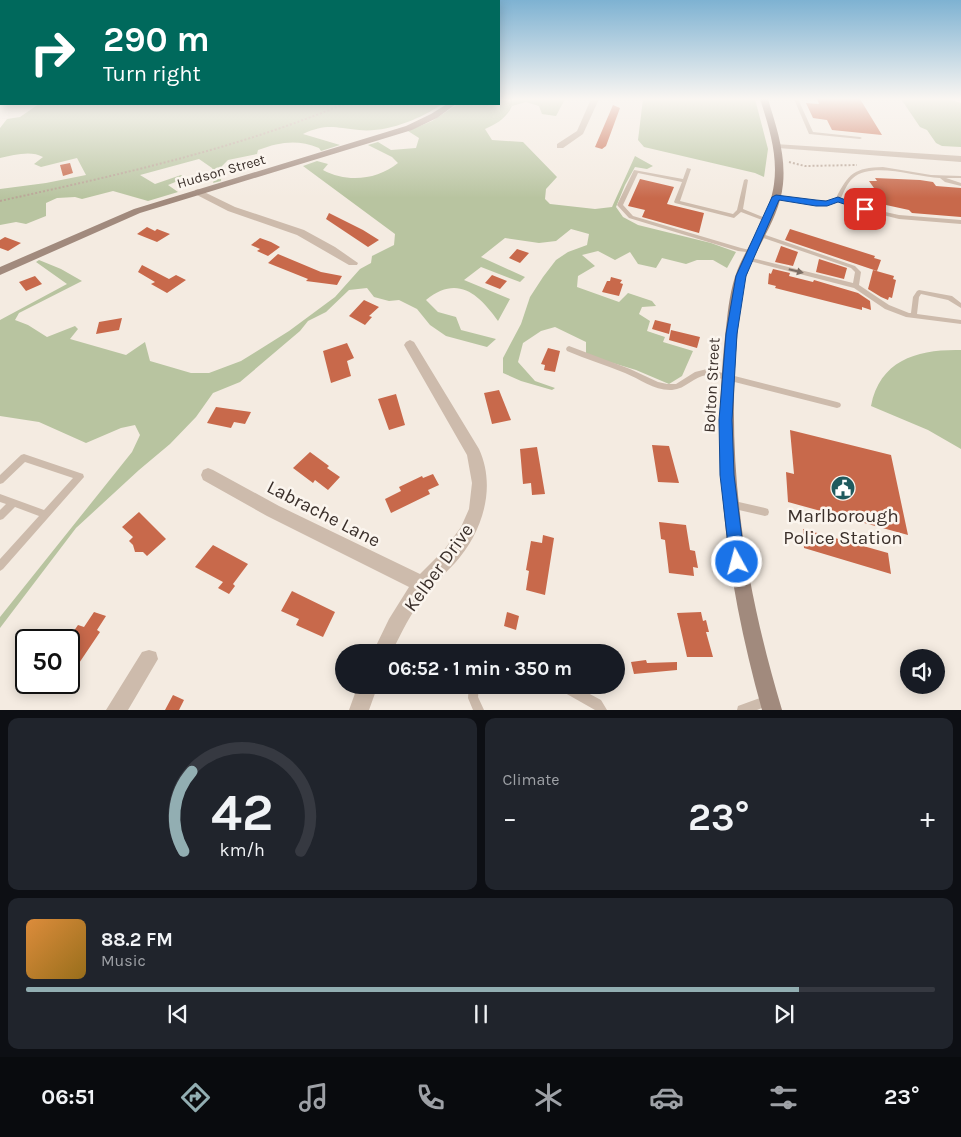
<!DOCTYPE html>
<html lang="en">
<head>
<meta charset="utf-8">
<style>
  :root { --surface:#171b24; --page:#20242c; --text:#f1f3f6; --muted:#9ea1a6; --line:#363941; --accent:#92aeb2 }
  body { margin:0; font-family:Karla,sans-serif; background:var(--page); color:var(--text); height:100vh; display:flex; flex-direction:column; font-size:19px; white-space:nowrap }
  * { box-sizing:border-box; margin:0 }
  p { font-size:16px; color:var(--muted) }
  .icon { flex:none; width:28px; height:28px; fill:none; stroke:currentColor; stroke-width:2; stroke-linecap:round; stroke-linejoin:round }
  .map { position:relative; height:710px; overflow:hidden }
  .drawer { display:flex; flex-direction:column; gap:8px; padding:8px; background:#0d0f14; flex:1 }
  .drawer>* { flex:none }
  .hud { position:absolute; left:0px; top:0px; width:500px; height:105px; box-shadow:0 2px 12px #0003; background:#00695c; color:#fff; overflow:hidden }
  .controls { position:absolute; left:900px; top:649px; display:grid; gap:10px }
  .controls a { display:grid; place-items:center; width:45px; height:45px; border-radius:50%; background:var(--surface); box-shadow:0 2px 12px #0003; font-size:25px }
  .speed { position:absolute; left:15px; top:629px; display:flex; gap:10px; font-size:25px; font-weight:700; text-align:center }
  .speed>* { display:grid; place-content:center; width:65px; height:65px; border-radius:50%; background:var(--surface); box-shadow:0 2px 12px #0003; line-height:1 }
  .speed .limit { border:2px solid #111; border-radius:8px; background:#fff; color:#111 }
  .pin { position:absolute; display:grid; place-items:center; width:42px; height:42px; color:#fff; margin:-21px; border-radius:10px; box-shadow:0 2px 8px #0006 }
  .me { position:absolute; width:55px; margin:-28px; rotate:353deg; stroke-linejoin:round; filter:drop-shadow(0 0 4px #0008) }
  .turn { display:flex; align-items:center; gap:18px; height:105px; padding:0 20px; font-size:22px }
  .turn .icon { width:65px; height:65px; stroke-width:2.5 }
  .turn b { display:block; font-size:35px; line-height:42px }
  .big { font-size:38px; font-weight:700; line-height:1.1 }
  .drawer .card { flex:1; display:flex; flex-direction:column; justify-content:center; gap:8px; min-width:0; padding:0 18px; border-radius:10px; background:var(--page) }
  .drawer .dial { align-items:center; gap:0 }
  .dial svg { height:130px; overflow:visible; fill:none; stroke:var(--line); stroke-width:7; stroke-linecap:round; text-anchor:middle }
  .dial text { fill:var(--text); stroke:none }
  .song { display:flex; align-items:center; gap:15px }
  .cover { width:60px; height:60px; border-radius:8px; background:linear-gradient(135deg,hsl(30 70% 55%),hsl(40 70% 35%)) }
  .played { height:5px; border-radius:2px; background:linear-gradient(90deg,var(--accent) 85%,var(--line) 85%) }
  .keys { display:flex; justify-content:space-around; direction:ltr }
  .heat { display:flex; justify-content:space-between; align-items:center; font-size:28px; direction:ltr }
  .drawer .tiles { flex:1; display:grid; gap:8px; grid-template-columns:1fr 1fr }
  .card:last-child { grid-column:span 2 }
  .trip { position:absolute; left:335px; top:644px; width:290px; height:50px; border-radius:25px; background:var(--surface); box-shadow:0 2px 12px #0003; font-weight:700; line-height:50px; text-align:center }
  .tabs { display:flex; height:80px; justify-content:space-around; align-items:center; background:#090b0e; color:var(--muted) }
  .tabs .icon { width:35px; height:35px }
  .tabs .current { color:var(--accent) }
  .tabs b { font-size:22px; color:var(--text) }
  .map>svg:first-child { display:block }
  .green { fill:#b8c4a0 }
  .building { fill:#c8694b }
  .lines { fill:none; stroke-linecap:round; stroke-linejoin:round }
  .path { stroke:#b9a596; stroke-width:2; stroke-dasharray:2 2; stroke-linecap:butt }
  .lane { fill:#cdbbac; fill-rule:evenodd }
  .street { fill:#cdbbac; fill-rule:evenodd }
  .secondary { fill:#a18a7d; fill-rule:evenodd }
  .oneway { fill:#7d6f65 }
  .route { fill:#1a73e8; stroke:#114b97 }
  .labels { text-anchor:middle; stroke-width:5; stroke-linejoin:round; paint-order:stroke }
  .far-street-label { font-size:14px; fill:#3b302b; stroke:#fbf5ee }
  .street-label { font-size:16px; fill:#3b302b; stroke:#fbf5ee }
  .near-street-label { font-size:19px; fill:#3b302b; stroke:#fbf5ee }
  .near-poi-label { font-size:19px; fill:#3b302b; stroke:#fbf5ee }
</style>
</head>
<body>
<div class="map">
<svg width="961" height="710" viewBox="0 0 961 710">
  <rect width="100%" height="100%" fill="#f4ebe1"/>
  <path class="green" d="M499,99H565L556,116L542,114L539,106L526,102L512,106C507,118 496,124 485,129L492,140L523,142L557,177L546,189L545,199L550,204L595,209L612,207L635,156L653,166L647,169L635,167L625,185L616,207L623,217L638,225L711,243L736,252L727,268L713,260H697L686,264L662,258L656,268L638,264L630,252L615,260L598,251L582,255L595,266L578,276L577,287L619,302L628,293L652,301L656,306L642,307L639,314L650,321L647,331L665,337L663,342L693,351L682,376L669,384L636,370L586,355V342L555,327L541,331L523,343L518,362L535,381L555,388L552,390L521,381L503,373V358L521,324L530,297L543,277L556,260L568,252L587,245L589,234L571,229L556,241L539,243L505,238L481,257L525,277L520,282L481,267L464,280L510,299L498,321C478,293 457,275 426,300L438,312L456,317L461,330L496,339L487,347L446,336L430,325L417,309L399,300L389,301L374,297L367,288L349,290L326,312L308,321L300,331L240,382L213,393L196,417L170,444L139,470L76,528L0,628V617L132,452L140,435L135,425L121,428L86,443L39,422L0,416V320L67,284L36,262L39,260L61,269L82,281L19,313L15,320L28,325L47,337L75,326L78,329L70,339L126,355L145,342L150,361L191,373H209L241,361L289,331L335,297L360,269L371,263L372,256L394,245L395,234L303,166L317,161L328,164L323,170C347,183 377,180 398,163L392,157L368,145L378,142L391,150L416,148L419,138L408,131L432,121L458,104H499Z
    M643,99H755L768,149L764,177L755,173L644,147L638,140Z
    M901,99H948L961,103V147L942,146L936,143L927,130L920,127Z
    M39,104H442C421,119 386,133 359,130C335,128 327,123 303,134L340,145L321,151L319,148C297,139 280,142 258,150L257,154L228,160L222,166L221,181L213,183L216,175L212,168L199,159L140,175L155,184L181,175L185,178L168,185L178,192L148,201L113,191L82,199L75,197L57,198L46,203V216L26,224L16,222L0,225V189L46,183L86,175L77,158L41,167L34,164L43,157C31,150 14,155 0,158V128L7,119L20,117Z
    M961,350V449L928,430L871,406C880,359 919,349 961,350Z"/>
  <path class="building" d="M817,99H860L882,135L832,130L827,120L813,118L806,103L819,104Z
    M613,105L620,108L606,146L602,149L595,147Z
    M70,163L73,173L63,176L60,165Z
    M875,178L920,180L933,182L936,186L961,188V217L912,213L909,210L886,205L869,181H877Z
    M640,179L674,187L667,204L704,213L699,233L642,217L645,210L628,206Z
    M329,213L363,230L379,240L368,247L326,219Z
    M147,227L155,231L157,229L170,234L157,242L137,234Z
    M790,229L875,256L874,258L881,260L877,271L785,240Z
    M5,237L21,243L8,251L0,248V240Z
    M260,238L271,242L280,247L268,256L257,251L260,249L251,245Z
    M781,246L798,252L793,266L775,262Z
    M517,249L529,253L520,263L509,258Z
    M278,254L321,272L342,276L337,285L306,281L308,279L268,263Z
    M819,259L847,268L844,279L816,272Z
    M142,265L169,279L176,275L186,280L167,293L151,284L155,282L138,272Z
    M773,269L790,273L789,276L813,282L814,280L858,293L870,301L871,310L862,307V310L775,288L776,286L768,284L769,273L771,274Z
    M873,270L894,276L893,279L896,280L892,298L889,297L888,300L881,297L868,289Z
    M492,275L507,281L500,289L485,283Z
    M35,276L42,284L26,291L19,282Z
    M611,277L622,280L620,283L623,284L619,296L602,292L607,281H610Z
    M364,300L379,307L369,316L372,317L365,325L349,316Z
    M122,318L119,330L96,334L99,322Z
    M655,320L671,324L669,334L652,329Z
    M671,330L700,337L697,348L669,340Z
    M347,343L354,358L347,361L351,376L331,383L323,351Z
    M548,348L560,351L555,372L544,370L545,365L541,364Z
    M499,390L511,420L492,424L484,393Z
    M396,394L405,425L389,430L378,399Z
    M216,407L251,412L245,424L234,422L231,428L207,423Z
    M790,430L891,455L908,535L788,502L786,472L794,474Z
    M652,445L669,446L679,483L658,482Z
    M537,447L545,494L532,495L531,483L523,484L520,449Z
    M310,452L329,466L327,468L340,477L328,490L315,480L313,483L293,468Z
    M433,474L439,485L428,490L430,494L391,513L385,499L401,491L399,487L422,476L423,478Z
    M139,512L166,539L147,556L143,552H135L133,545L129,541L133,537L122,527Z
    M659,522L686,525L690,550L695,551L698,568L693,567L694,576L669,573L665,540L661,539Z
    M803,529L888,553L891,574L804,548Z
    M543,535L554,538L545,595L526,590L529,571L526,570L531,541L542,543Z
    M213,545L248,564L233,584L235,586L229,594L218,588L223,582L195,567Z
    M292,591L335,612L323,637L296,625L299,619L281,611Z
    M94,612L106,616L97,630L100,632L69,678V638L78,625L84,627Z
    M507,612L519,616L516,630L504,626Z
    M701,612L703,621L706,620L709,632H706L713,657H687L677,613Z
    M646,660L647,663L677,662V670L634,674L631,662Z
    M173,695L184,700L179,710H165Z"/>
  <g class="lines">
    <path class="path" d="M789,162L805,166L857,165
      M0,201C117,175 233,150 344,104"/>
    <path class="lane" d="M794,99H798L813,132L860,137L862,138L860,139L809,134Z
      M883,167L931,175L961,176V178H946L961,183V186L945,182L940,178C916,177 872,161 853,178C847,183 844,192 841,198L867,208L899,215L961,220V224L899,219L863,210L838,201L827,205H816L777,199L774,197L777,195C796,198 817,205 836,198C849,173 854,168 883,167Z
      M687,168L691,169L680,201L733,214L737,210L744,180L746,179L748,180L743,209L770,220L769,221H765L741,212L734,218L675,203L674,202L682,182L638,173L623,205L633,216L741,248L754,251V253L738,251L629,218L617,205L634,170L683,179Z
      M760,233L855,266L861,272L859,285L889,305L909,313H911L913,297L917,291L919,290L952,296L961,303V308L948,300L921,294L919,297L917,314L961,320V324L906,317L885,309L854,288L746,260L745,259L748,257L853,283L855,272L851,268L758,236L757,235Z
      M569,346L630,369L658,382L667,384H676L695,372L707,369L837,402L840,403L841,405L840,407L837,408L707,375C694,376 686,389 672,390C655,391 640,379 625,373C605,365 586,359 567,351L566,349L567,347Z
      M24,454L80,473L83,474L84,477L3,569L0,571V559L39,516L15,507L3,519L0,520V510L6,504L0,502V494L44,510L73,478L25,462L3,483L0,484V475L21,455Z
      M730,500L765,508L768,509L769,512L768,515L765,516L730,508L727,507L726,504L727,501Z
      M469,685H479L478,697L484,710H473L468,698Z
      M557,685H573L601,700L607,710H595L558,689Z
      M768,695L772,696L773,700L772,704L757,710H737L738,706Z"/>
    <path class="street" d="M591,99H599L583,134L563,148H557V144L577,131Z
      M775,144L961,156V162L778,148L774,146Z
      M198,189L235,207L304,230L335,247L358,263L357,265H349L297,235L228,211L195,194V190Z
      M410,340L414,342L479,449C497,488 482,533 455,563C445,574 433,584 424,596C411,613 401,633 392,652H373L389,619L409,587L267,516L203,480L201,475L203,470L208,468L213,470L279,506L420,574L444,550L461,527L469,509L472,483L467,455L404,345L406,342Z
      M149,650L156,652L158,659L128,710H106L142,652Z
      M358,685H378L369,710H349Z"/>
    <path class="secondary" d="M760,99H768C776,126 786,154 783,184C780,214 763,237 751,264C743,281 741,300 739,319C724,454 743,580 782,710H762C725,577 710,456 727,319C729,301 732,281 740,264C752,238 770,214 774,184C778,155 769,127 760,99Z
      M447,104H456L437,118L412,130L140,213L0,275V267L134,209L406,126L431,114Z"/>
  </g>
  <defs><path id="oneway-solid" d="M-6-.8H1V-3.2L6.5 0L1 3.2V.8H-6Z" transform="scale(1.25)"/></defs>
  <use class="oneway" href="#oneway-solid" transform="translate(796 271) rotate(14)"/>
  <linearGradient id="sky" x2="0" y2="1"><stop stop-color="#7eb2d2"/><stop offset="0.5" stop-color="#faf6f2"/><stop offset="1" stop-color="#faf6f2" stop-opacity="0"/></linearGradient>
  <rect width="961" height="198" fill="url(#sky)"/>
  <path class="route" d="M776,195L816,200L826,201L838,197L869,209L865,211L838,202L827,206H816L779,200L746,276L737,334L732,420L734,475L745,562L743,568L737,570L732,568L730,562L720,475L719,420L726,334L736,276L772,197Z"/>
  <defs>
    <symbol id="civic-disc" viewBox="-11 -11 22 22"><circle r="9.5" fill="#1f5a5e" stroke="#fbf5ee"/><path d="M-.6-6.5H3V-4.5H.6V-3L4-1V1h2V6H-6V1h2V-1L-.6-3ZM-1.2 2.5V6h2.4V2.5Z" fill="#fff"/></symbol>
  </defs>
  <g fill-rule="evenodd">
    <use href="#civic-disc" x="829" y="474" width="28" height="28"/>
  </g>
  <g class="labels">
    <g class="far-street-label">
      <text transform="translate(221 171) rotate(-16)" y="5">Hudson Street</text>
    </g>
    <g class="street-label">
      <text transform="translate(711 385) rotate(-87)" y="6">Bolton Street</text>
    </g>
    <g class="near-street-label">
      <text transform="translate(324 513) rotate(27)" y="7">Labrache Lane</text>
      <text transform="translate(438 567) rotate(-54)" y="7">Kelber Drive</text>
    </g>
    <g class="near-poi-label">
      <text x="843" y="522">Marlborough<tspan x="843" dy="22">Police Station</tspan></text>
    </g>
  </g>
</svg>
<div class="controls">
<a><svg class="icon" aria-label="sound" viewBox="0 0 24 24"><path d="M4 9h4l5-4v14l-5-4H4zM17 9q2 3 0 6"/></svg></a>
</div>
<div class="speed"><div class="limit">50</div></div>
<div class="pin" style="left:865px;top:209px;background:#d93025"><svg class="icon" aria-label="arrive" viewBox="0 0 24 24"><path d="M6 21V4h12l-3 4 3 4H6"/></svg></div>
<svg class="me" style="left:737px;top:562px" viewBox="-20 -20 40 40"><circle r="17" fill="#1a73e8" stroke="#fff" stroke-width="3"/><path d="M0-11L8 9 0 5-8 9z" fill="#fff"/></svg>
<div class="trip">06:52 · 1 min · 350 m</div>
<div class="hud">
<div class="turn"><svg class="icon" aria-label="right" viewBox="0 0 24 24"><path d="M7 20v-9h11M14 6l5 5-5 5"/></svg><div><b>290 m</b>Turn right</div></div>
</div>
</div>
<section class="drawer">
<div class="tiles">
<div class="card dial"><svg viewBox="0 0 100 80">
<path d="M14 69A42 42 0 1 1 86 69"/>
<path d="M14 69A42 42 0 0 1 19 20" stroke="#92aeb2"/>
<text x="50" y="56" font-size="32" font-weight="700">42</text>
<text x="50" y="72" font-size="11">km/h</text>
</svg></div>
<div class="card"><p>Climate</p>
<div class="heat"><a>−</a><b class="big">23°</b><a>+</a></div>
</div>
<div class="card">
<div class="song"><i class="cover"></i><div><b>88.2 FM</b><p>Music</p></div></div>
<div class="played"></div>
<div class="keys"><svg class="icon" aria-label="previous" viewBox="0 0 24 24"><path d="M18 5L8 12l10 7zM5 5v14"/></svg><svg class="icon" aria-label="pause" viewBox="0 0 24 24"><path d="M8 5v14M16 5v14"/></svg><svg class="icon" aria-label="next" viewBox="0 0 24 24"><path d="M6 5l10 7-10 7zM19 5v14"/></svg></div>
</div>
</div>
</section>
<nav class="tabs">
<b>06:51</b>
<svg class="icon current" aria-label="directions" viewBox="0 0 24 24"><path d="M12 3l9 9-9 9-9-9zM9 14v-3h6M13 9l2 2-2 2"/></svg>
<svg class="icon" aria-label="music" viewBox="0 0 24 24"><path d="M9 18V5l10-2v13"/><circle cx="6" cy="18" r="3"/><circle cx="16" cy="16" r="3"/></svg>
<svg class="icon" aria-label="phone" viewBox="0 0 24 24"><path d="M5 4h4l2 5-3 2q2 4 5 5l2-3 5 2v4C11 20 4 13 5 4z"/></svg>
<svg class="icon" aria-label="climate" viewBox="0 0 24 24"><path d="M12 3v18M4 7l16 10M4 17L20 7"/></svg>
<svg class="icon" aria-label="car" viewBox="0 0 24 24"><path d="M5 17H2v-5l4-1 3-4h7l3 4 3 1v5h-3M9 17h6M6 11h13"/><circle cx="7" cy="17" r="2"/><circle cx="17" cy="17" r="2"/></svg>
<svg class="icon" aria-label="filters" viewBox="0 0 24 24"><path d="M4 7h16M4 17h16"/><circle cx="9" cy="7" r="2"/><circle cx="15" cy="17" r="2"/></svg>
<b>23°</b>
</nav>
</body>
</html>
